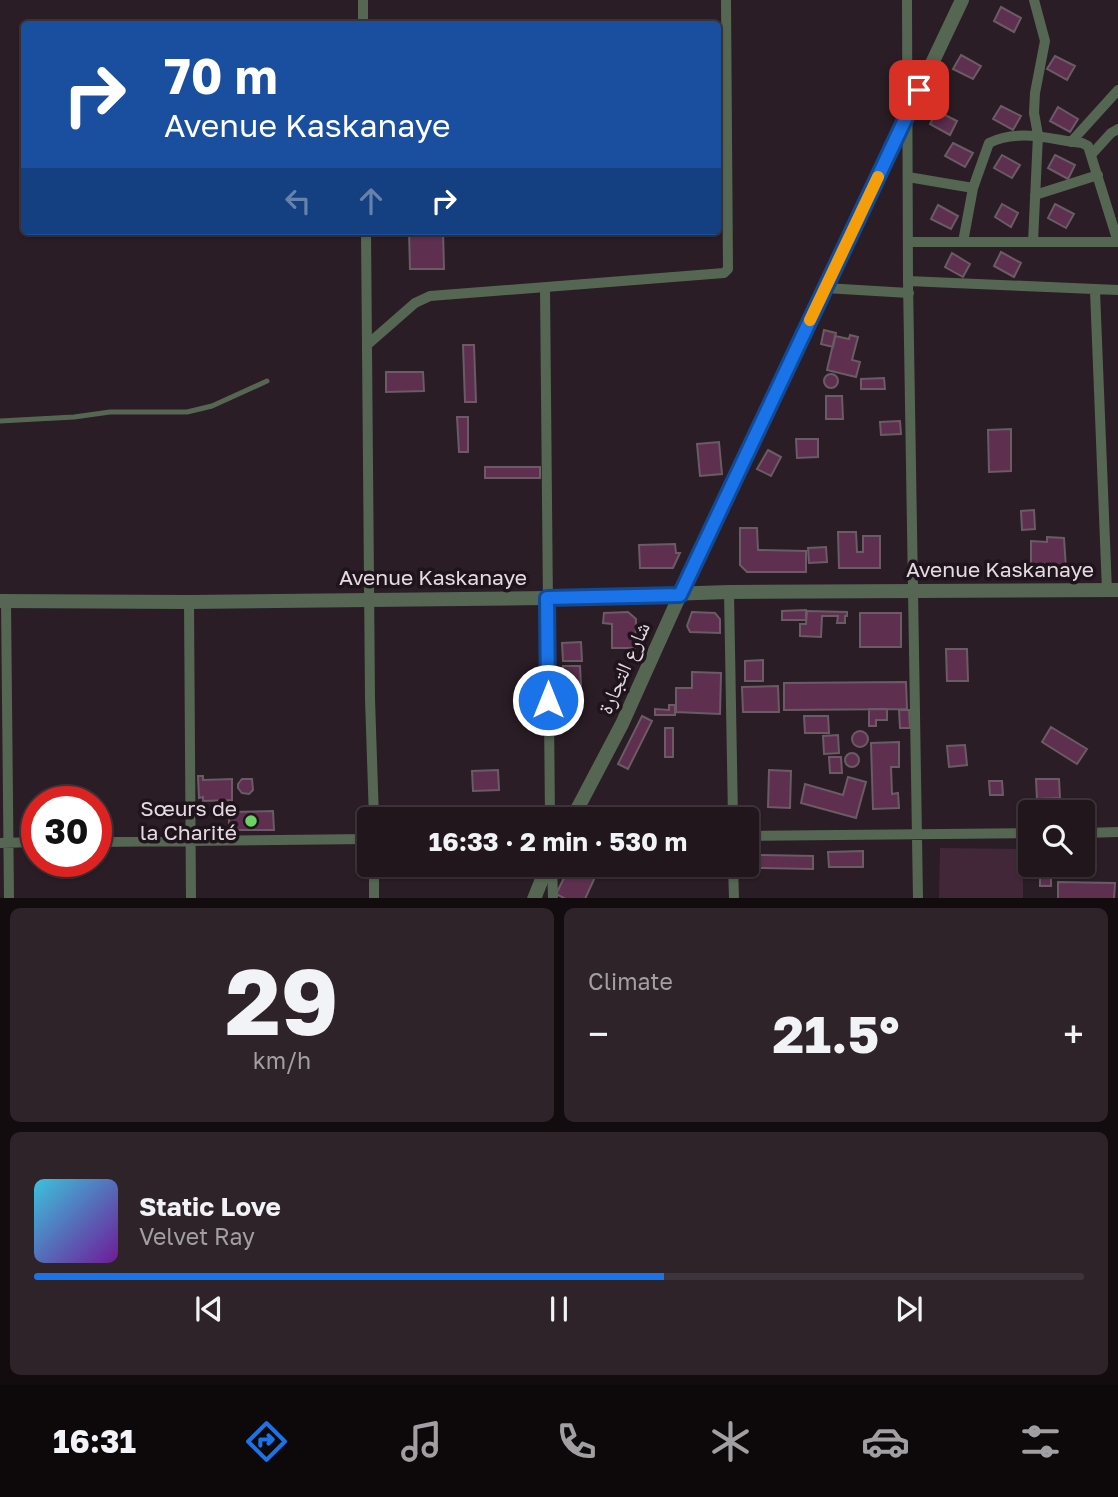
<!DOCTYPE html>
<html lang="en">
<head>
<meta charset="utf-8">
<style>
  :root { --surface:#20161c; --page:#2d2329; --text:#f1f3f6; --muted:#a29fa3; --line:#3d353b; --accent:#1a73e8 }
  body { margin:0; font-family:"Golos Text","Noto Naskh Arabic",sans-serif; background:var(--page); color:var(--text); height:100vh; display:flex; flex-direction:column; font-size:26px; white-space:nowrap }
  * { box-sizing:border-box; margin:0 }
  p { font-size:23px; color:var(--muted) }
  .icon { flex:none; width:38px; height:38px; fill:none; stroke:currentColor; stroke-width:2; stroke-linecap:round; stroke-linejoin:round }
  .map { position:relative; height:898px; overflow:hidden }
  .side { display:flex; flex-direction:column; gap:10px; padding:10px; background:#120c0f; flex:1 }
  .side>* { flex:none }
  .guide { position:absolute; left:21px; top:21px; width:700px; height:214px; border-radius:7px; box-shadow:0 2px 5px #0004,0 0 0 2px var(--line); background:#1a4fa0; color:#fff; overflow:hidden }
  .fabs { position:absolute; left:1018px; top:800px; display:grid; gap:14px }
  .fabs a { display:grid; place-items:center; width:77px; height:77px; border-radius:7px; background:var(--surface); box-shadow:0 2px 5px #0004,0 0 0 2px var(--line); font-size:35px }
  .speed { position:absolute; left:21px; top:786px; display:flex; gap:14px; font-size:35px; font-weight:700; text-align:center }
  .speed>* { display:grid; place-content:center; width:91px; height:91px; border-radius:50%; background:var(--surface); box-shadow:0 2px 5px #0004,0 0 0 2px var(--line); line-height:1 }
  .speed .limit { border:10px solid #d22; background:#fff; color:#111 }
  .pin { position:absolute; display:grid; place-items:center; width:60px; height:60px; color:#fff; margin:-30px; border-radius:14px; box-shadow:0 4px 10px #0006 }
  .me { position:absolute; width:77px; margin:-38px; rotate:0deg; stroke-linejoin:round; filter:drop-shadow(0 0 5px #0008) }
  .turn { display:flex; align-items:center; gap:24px; height:147px; padding:0 28px; font-size:32px }
  .turn .icon { width:91px; height:91px; stroke-width:2.5 }
  .turn b { display:block; font-size:49px; line-height:60px }
  .lanes { display:flex; align-items:center; height:66px; padding:0 28px; background:#0003; justify-content:center; gap:35px; direction:ltr }
  .lanes .off { opacity:.35 }
  .big { font-size:52px; font-weight:700; line-height:1.1 }
  .side .tile { flex:1; display:flex; flex-direction:column; justify-content:center; gap:10px; min-width:0; padding:0 24px; border-radius:10px; background:var(--page) }
  .side .dial { align-items:center; gap:0 }
  .dial b { font-size:91px; line-height:1 }
  .song { display:flex; align-items:center; gap:21px }
  .cover { width:84px; height:84px; border-radius:10px; background:linear-gradient(135deg,hsl(190 70% 55%),hsl(280 70% 35%)) }
  .played { height:7px; border-radius:4px; background:linear-gradient(90deg,var(--accent) 60%,var(--line) 60%) }
  .keys { display:flex; justify-content:space-around; direction:ltr }
  .heat { display:flex; justify-content:space-between; align-items:center; font-size:38px; direction:ltr }
  .side .tiles { flex:1; display:grid; gap:10px; grid-template-columns:1fr 1fr }
  .tile:last-child { grid-column:span 2 }
  .trip { position:absolute; left:357px; top:807px; width:402px; height:70px; border-radius:7px; background:var(--surface); box-shadow:0 2px 5px #0004,0 0 0 2px var(--line); font-weight:700; line-height:70px; text-align:center }
  .tabs { display:flex; height:112px; justify-content:space-around; align-items:center; background:#0d090b; color:var(--muted) }
  .tabs .icon { width:49px; height:49px }
  .tabs .selected { color:var(--accent) }
  .tabs b { font-size:32px; color:var(--text) }
  .map>svg:first-child { display:block }
  .green { fill:#422739 }
  .building { fill:#5e2f4f; stroke:#6a5b64; stroke-width:2 }
  .lines { fill:none; stroke-linecap:round; stroke-linejoin:round }
  .service { stroke:#556653; stroke-width:5 }
  .minor { stroke:#556653; stroke-width:10 }
  .tertiary { stroke:#556653; stroke-width:14 }
  .route-casing { stroke:#114b97; stroke-width:18 }
  .route { stroke:#1a73e8; stroke-width:12 }
  .slow { stroke:#f59e0b; stroke-width:12 }
  .poi-dot { fill:#6ad363; stroke:#20141c; stroke-width:2.5 }
  .labels { text-anchor:middle; stroke-width:7; stroke-linejoin:round; paint-order:stroke }
  .street-label { font-size:21px; fill:#e4dbe1; stroke:#20141c }
  .poi-label { font-size:21px; fill:#e4dbe1; stroke:#20141c; text-anchor:end }
</style>
</head>
<body>
<div class="map">
<svg width="1118" height="899" viewBox="0 0 1118 899">
  <rect width="100%" height="100%" fill="#2a1d25"/>
  <path class="green" d="M940,848L1023,849V898H939Z"/>
  <path class="building" d="M1001,7L1021,18L1014,32L994,21Z
    M961,55L981,66L973,79L953,69Z
    M1055,56L1075,66L1067,80L1047,69Z
    M1001,106L1021,116L1013,130L993,119Z
    M1058,107L1078,119L1070,132L1050,121Z
    M937,111L957,121L950,135L930,124Z
    M953,143L973,153L965,167L945,156Z
    M1002,155L1020,165L1012,178L994,168Z
    M1055,155L1075,165L1068,179L1048,168Z
    M1002,204L1018,213L1011,227L995,217Z
    M1055,204L1074,214L1066,228L1048,218Z
    M938,205L958,216L951,229L931,219Z
    M409,231H443L444,269H410Z
    M1001,252L1021,263L1014,277L994,266Z
    M952,253L970,264L963,277L945,267Z
    M824,330L836,333L833,347L821,344Z
    M850,335L858,337L852,360L860,362L856,377L827,370L835,336L849,339Z
    M463,345H474L476,402H465Z
    M386,372H423L424,391L386,392Z
    M824 381a7 7 0 1 1 14 0a7 7 0 1 1-14 0Z
    M884,378L885,389H861V379Z
    M826,396H842L843,419H826Z
    M457,417H468V452H459Z
    M900,421L901,434L881,435L880,422Z
    M1011,429V471L989,472L988,430Z
    M796,439H818V457L797,458Z
    M719,442L722,474L700,476L697,444Z
    M768,450L781,457L771,476L757,469Z
    M485,467H540V478H485Z
    M1034,510L1035,529L1022,530L1021,511Z
    M740,528H757L758,550L806,551V572H747L740,565Z
    M838,532H856L857,552H863V536H880V568H839Z
    M1047,537L1064,538L1066,569L1031,568V541L1047,542Z
    M675,544L676,553H680L673,568H640L639,545Z
    M826,547L827,562L809,563L808,548Z
    M806,610V620H782V611Z
    M807,611L847,612V616H845V623H837L838,616H822L821,637L800,636V624H806Z
    M628,612L636,619L635,648H612V624L603,623L604,613Z
    M692,612L715,613L720,619V633L690,632L687,626Z
    M860,613H901V647H860Z
    M581,642L582,661H563L562,643Z
    M946,649H967L968,681H947Z
    M763,660V681H745V661Z
    M563,666H580L581,685H563Z
    M692,672L721,673L720,714L676,712V688H692Z
    M906,682L907,709L784,710V683Z
    M778,686L779,712H743L742,687Z
    M669,705H675V715H655V709L669,710Z
    M869,709H887V720H876V726H869Z
    M899,710H909L910,728H900Z
    M642,716L652,721L628,769L618,764Z
    M804,716H828L829,733H805Z
    M1051,727L1087,749L1077,764L1042,742Z
    M665,728H673V757H665Z
    M852 739a8 8 0 1 1 16 0a8 8 0 1 1-16 0Z
    M838,735L839,753L824,754L823,736Z
    M899,742V767H891L892,794L898,793L899,808L873,809L871,743Z
    M965,745L967,765L949,767L947,746Z
    M845 760a7 7 0 1 1 14 0a7 7 0 1 1-14 0Z
    M829,757H841L842,773H830Z
    M498,770L499,790L473,791L472,771Z
    M769,770L791,771L790,808L768,807Z
    M198,776H203V780L232,779V800L203,801V797L199,798Z
    M848,777L866,782L856,818L801,803L805,784L843,795Z
    M242,779H252L253,790L249,794L242,793L238,788V784Z
    M1036,779H1059L1060,798L1037,799Z
    M989,781H1002L1003,795H990Z
    M686,807L706,809L705,819H686Z
    M273,811L274,830H229V812Z
    M863,851V867H829L828,852Z
    M759,855L813,856V869L758,868Z
    M571,864H601L585,899H566L556,894Z
    M1039,864H1062V875H1051V886H1040V878H1035V871H1039Z
    M1058,882L1115,883L1114,899H1058Z"/>
  <g class="lines">
    <path class="service" d="M0,421L74,417L110,412H187L212,406L267,381"/>
    <path class="minor" d="M363,0V24
      M907,0L908,281L918,899
      M1071,142L1118,90
      M1091,155L1111,133L1118,129
      M908,177L973,188
      M1035,195L1098,175
      M366,231L370,699L374,819
      M908,242H1118
      M963,242L973,188L989,143C1019,128 1052,140 1082,143L1088,146L1118,242
      M1033,242L1038,135L1034,113L1035,93L1045,41L1034,0
      M908,281L1118,290
      M545,288L550,819
      M825,288L909,293
      M1095,291L1107,591
      M367,345L415,303L430,296L724,273L728,269L726,0
      M729,592L733,819
      M6,601L9,899
      M189,602L191,899
      M1083,833L1118,832
      M747,836L1031,833
      M96,842L369,839
      M0,843L37,842
      M552,864L553,899
      M733,864L734,899
      M374,899V864"/>
    <path class="tertiary" d="M0,601L189,602L547,598L729,592L1118,590
      M572,819L622,724L680,595L962,0
      M534,899L548,864"/>
  </g>
  <g class="lines">
    <defs>
      <path id="route" d="M548,700L547,598L680,595L919,90"/>
    </defs>
    <use href="#route" class="route-casing"/>
    <use href="#route" class="route"/>
    <path class="slow" d="M810,320L878,177"/>
  </g>
  <circle class="poi-dot" cx="251" cy="821" r="7"/>
  <g class="labels">
    <g class="street-label">
      <text x="1000" y="577">Avenue Kaskanaye</text>
      <text x="433" y="585">Avenue Kaskanaye</text>
      <text transform="translate(624 668) rotate(-66)" y="7">شارع التجارة</text>
    </g>
    <g class="poi-label">
      <text x="237" y="816">Sœurs de<tspan x="237" dy="24">la Charité</tspan></text>
    </g>
  </g>
</svg>
<div class="fabs">
<a><svg class="icon" aria-label="search" viewBox="0 0 24 24"><circle cx="10" cy="10" r="6"/><path d="M15 15l6 6"/></svg></a>
</div>
<div class="speed"><div class="limit">30</div></div>
<div class="pin" style="left:919px;top:90px;background:#d93025"><svg class="icon" aria-label="arrive" viewBox="0 0 24 24"><path d="M6 21V4h12l-3 4 3 4H6"/></svg></div>
<svg class="me" style="left:548px;top:700px" viewBox="-20 -20 40 40"><circle r="17" fill="#1a73e8" stroke="#fff" stroke-width="3"/><path d="M0-11L8 9 0 5-8 9z" fill="#fff"/></svg>
<div class="trip">16:33 · 2 min · 530 m</div>
<div class="guide">
<div class="turn"><svg class="icon" aria-label="right" viewBox="0 0 24 24"><path d="M7 20v-9h11M14 6l5 5-5 5"/></svg><div><b>70 m</b>Avenue Kaskanaye</div></div>
<div class="lanes"><svg class="icon off" aria-label="left" viewBox="0 0 24 24"><path d="M17 20v-9H6M10 6l-5 5 5 5"/></svg><svg class="icon off" aria-label="ahead" viewBox="0 0 24 24"><path d="M12 20V5M6 11l6-6 6 6"/></svg><svg class="icon" aria-label="right" viewBox="0 0 24 24"><path d="M7 20v-9h11M14 6l5 5-5 5"/></svg></div>
</div>
</div>
<section class="side">
<div class="tiles">
<div class="tile dial"><b>29</b><p>km/h</p></div>
<div class="tile"><p>Climate</p>
<div class="heat"><a>−</a><b class="big">21.5°</b><a>+</a></div>
</div>
<div class="tile">
<div class="song"><i class="cover"></i><div><b>Static Love</b><p>Velvet Ray</p></div></div>
<div class="played"></div>
<div class="keys"><svg class="icon" aria-label="previous" viewBox="0 0 24 24"><path d="M18 5L8 12l10 7zM5 5v14"/></svg><svg class="icon" aria-label="pause" viewBox="0 0 24 24"><path d="M8 5v14M16 5v14"/></svg><svg class="icon" aria-label="next" viewBox="0 0 24 24"><path d="M6 5l10 7-10 7zM19 5v14"/></svg></div>
</div>
</div>
</section>
<nav class="tabs">
<b>16:31</b>
<svg class="icon selected" aria-label="directions" viewBox="0 0 24 24"><path d="M12 3l9 9-9 9-9-9zM9 14v-3h6M13 9l2 2-2 2"/></svg>
<svg class="icon" aria-label="music" viewBox="0 0 24 24"><path d="M9 18V5l10-2v13"/><circle cx="6" cy="18" r="3"/><circle cx="16" cy="16" r="3"/></svg>
<svg class="icon" aria-label="phone" viewBox="0 0 24 24"><path d="M5 4h4l2 5-3 2q2 4 5 5l2-3 5 2v4C11 20 4 13 5 4z"/></svg>
<svg class="icon" aria-label="climate" viewBox="0 0 24 24"><path d="M12 3v18M4 7l16 10M4 17L20 7"/></svg>
<svg class="icon" aria-label="car" viewBox="0 0 24 24"><path d="M5 17H2v-5l4-1 3-4h7l3 4 3 1v5h-3M9 17h6M6 11h13"/><circle cx="7" cy="17" r="2"/><circle cx="17" cy="17" r="2"/></svg>
<svg class="icon" aria-label="filters" viewBox="0 0 24 24"><path d="M4 7h16M4 17h16"/><circle cx="9" cy="7" r="2"/><circle cx="15" cy="17" r="2"/></svg>
</nav>
</body>
</html>
